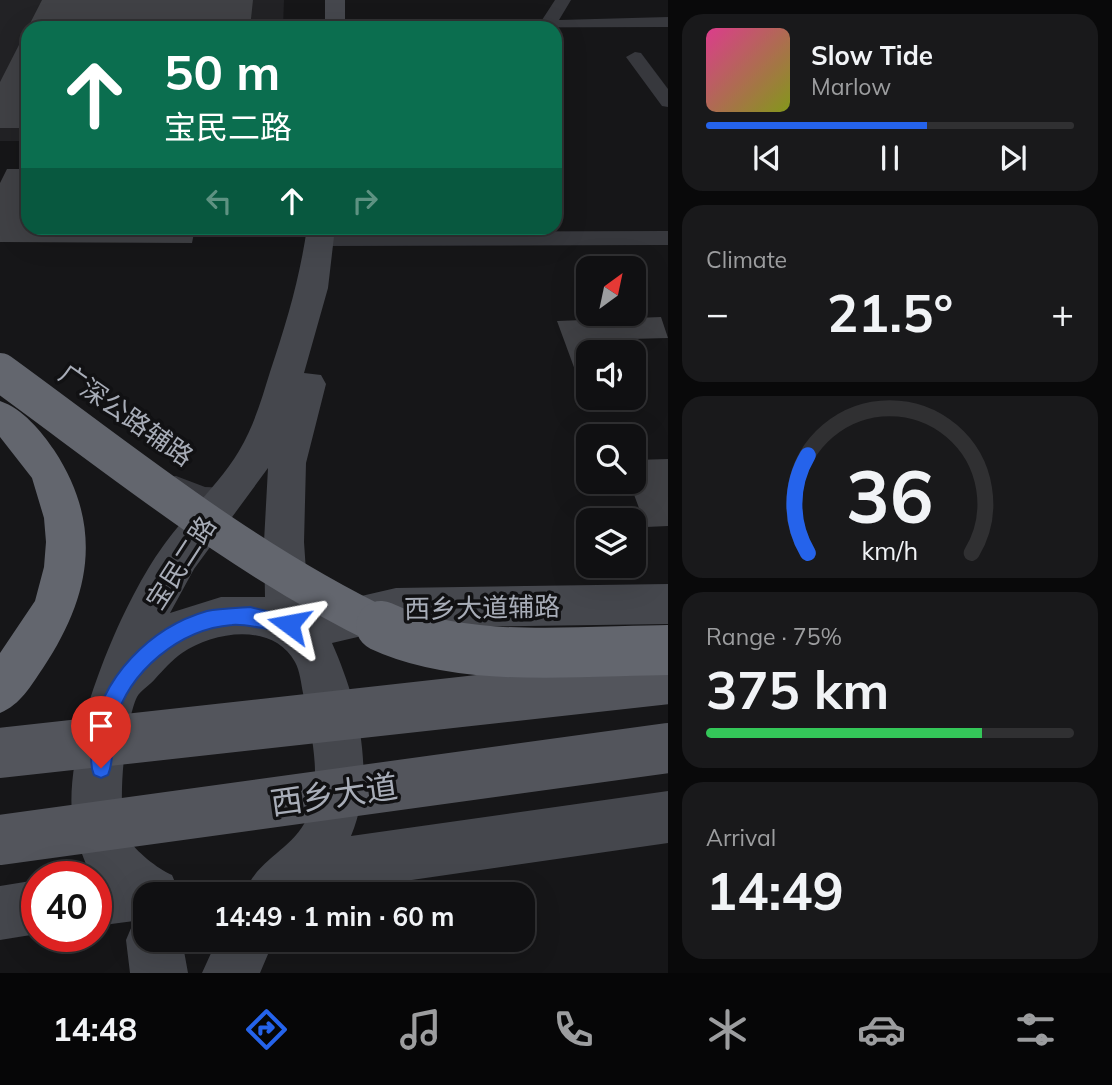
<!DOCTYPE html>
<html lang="en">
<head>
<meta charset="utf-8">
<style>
  :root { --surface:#101012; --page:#19191b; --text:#f1f3f6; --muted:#9c9d9f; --line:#303032; --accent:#2563eb }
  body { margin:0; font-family:Mulish,"Noto Sans SC",sans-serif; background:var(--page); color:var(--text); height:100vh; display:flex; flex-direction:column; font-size:26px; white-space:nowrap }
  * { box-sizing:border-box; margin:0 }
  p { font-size:23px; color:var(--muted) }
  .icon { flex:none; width:38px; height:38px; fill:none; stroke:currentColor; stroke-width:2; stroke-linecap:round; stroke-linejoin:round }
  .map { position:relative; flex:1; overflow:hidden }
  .panel { display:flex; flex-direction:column; gap:14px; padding:14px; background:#09090a; width:444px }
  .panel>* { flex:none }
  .banner { position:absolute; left:21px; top:21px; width:541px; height:214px; border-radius:21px; box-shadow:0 7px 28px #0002,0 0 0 2px var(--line); background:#0b6e4f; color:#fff; overflow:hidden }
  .needle { width:46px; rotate:33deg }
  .controls { position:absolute; left:576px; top:256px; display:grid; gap:14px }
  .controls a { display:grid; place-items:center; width:70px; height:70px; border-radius:14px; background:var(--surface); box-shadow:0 7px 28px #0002,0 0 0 2px var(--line); font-size:35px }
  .speed { position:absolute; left:21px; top:861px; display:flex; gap:14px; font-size:35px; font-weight:700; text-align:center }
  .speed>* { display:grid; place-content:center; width:91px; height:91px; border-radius:50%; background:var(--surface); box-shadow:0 7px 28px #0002,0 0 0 2px var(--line); line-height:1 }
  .speed .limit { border:10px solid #d22; background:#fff; color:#111 }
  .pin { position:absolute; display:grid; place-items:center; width:60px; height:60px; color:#fff; margin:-72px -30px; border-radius:50% 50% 50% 0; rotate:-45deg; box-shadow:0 0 7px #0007 }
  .pin .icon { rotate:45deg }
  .me { position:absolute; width:77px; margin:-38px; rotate:283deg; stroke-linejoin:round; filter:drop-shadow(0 0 5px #0008) }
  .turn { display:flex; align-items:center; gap:24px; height:147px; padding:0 28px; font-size:32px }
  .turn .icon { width:91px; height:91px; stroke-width:2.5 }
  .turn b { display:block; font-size:49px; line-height:60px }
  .lanes { display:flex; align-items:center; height:66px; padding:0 28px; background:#0003; justify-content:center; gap:35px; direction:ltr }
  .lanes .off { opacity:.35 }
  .big { font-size:52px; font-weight:700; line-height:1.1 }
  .panel .widget { flex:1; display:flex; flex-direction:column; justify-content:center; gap:10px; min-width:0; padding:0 24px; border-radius:21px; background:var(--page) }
  .panel .dial { align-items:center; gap:0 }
  .dial svg { height:182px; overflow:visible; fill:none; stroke:var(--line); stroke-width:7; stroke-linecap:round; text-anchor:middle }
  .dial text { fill:var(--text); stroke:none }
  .song { display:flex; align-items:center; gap:21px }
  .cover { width:84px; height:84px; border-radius:10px; background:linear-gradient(135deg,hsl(330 70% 55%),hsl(70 70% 35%)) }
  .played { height:7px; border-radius:4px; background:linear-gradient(90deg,var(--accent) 60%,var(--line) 60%) }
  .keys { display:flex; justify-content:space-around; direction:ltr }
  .heat { display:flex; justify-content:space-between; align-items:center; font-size:38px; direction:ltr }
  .charge { height:10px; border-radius:5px; background:linear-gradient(90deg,#34c759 75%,var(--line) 0) }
  .trip { position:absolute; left:133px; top:882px; width:402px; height:70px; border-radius:21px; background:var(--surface); box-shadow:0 7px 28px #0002,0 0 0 2px var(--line); font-weight:700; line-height:70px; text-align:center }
  .dock { display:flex; height:112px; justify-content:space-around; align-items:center; background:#060607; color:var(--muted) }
  .dock .icon { width:49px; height:49px }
  .dock .on { color:var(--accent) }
  .dock b { font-size:32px; color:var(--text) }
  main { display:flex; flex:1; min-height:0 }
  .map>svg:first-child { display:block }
  .built { fill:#222225 }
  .building { fill:#404145 }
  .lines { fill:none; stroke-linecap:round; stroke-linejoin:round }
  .lane { fill:#37383d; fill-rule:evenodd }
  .street { fill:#37383d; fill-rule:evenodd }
  .secondary { fill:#45474d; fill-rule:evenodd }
  .highway { fill:#63666e; fill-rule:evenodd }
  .primary-bridge { stroke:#53555c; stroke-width:50 }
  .highway-bridge-far1 { stroke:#63666e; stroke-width:38 }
  .highway-bridge { stroke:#63666e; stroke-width:50 }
  .route { fill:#2563eb; stroke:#184099; stroke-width:2 }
  .labels { text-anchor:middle; stroke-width:7; stroke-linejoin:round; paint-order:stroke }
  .street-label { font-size:26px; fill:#a8adb8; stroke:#111113 }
  .near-street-label { font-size:32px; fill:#a8adb8; stroke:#111113 }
</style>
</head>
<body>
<main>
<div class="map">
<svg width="668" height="973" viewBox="0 0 668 973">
  <rect width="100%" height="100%" fill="#161618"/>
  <path class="built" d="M0,0H284L283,28H28V141H0Z"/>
  <path class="building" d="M42,0H253L250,28H28V128H0V82Z
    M7,169H28V228H195L192,243L0,242V183Z
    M661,317L668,338L629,339L641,367H634V352H588V369L575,370L557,321Z
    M668,459V526L646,527L629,481H634V460Z"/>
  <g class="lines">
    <path class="lane" d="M176,476L205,487L230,488L232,493L230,498C208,505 190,495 170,487L168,482L170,477Z"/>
    <path class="street" d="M555,0H571L559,20L668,17V27L394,28L402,23L542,20Z
      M635,52L641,53L668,89V107L662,106L626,57Z
      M668,231V245L320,246L309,239L320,232Z"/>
    <path class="secondary" d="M325,0H345V28H325Z
      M307,228H335L328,288L304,373L321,375L326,384L306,463L304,542L308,601L305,609L396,588L668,584V624L396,628L332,643C358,702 377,775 351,836L668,791V843L315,894H244C258,856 296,850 309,813C322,774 311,732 303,693C301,683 300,671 295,662C273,622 214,631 182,653C172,660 163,670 155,679C150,685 140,691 137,697C125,721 115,814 128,838C135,851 158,869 172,875L180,894H145V940H182L188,973H130L126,940L134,921L96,926V877H84L90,874C82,854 74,836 72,814C65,738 121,602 166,542C189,511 220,483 239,451C254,426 262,398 270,372C287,321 299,281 307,228ZM268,468L264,542L265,597H221L170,613L194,569Z
      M37,880V934L0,940V886Z
      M217,940H274L260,973H202Z"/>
    <path class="highway" d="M0,401C23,409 41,431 54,450C104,526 91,596 43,668C30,687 21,704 0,713V653L35,601L44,567L46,542L44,518L32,478L0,437Z"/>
    <path class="primary-bridge" d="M0,753L668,679
      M0,840L668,748"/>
    <path class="highway-bridge-far1" d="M0,372C125,463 245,561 385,628"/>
    <path class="highway-bridge" d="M381,626C462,664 579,651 668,650"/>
  </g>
  <path class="route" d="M250,607L296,618L298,624L296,630C281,635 251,623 232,625C180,629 129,671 115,722C111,739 115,759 108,775L101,778L94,775C89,764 92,750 93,738C99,678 151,627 207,611C220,608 236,608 250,607Z"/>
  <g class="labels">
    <g class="street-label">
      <text transform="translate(126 415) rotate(35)" y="9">广深公路辅路</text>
      <text transform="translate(181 563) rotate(-57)" y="9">宝民二路</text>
      <text transform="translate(482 608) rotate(-1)" y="9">西乡大道辅路</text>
    </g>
    <g class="near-street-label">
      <text transform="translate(334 795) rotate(-8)" y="11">西乡大道</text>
    </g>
  </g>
</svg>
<div class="controls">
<a><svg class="needle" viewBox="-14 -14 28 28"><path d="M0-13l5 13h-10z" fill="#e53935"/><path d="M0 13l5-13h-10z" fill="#9c9d9f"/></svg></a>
<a><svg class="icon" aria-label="sound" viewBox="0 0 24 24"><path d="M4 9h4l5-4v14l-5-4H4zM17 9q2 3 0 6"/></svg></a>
<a><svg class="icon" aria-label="search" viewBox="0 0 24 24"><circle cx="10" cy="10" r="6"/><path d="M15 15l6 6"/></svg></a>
<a><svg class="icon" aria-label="layers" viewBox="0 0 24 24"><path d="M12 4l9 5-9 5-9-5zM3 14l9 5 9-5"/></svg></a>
</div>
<div class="speed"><div class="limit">40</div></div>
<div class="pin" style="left:101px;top:768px;background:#d93025"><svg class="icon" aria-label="arrive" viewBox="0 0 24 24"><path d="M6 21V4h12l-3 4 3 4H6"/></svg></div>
<svg class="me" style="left:289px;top:624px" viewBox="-20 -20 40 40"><path d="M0-17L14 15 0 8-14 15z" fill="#2563eb" stroke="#fff" stroke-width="4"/></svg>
<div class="trip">14:49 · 1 min · 60 m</div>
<div class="banner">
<div class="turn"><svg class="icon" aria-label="ahead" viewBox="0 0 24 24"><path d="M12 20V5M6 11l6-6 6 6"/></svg><div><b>50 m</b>宝民二路</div></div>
<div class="lanes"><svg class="icon off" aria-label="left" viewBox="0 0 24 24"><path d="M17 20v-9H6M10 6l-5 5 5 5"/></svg><svg class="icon" aria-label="ahead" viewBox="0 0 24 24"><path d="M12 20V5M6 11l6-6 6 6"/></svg><svg class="icon off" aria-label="right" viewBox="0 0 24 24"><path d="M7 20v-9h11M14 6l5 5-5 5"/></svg></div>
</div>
</div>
<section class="panel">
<div class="widget">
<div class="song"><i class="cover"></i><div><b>Slow Tide</b><p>Marlow</p></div></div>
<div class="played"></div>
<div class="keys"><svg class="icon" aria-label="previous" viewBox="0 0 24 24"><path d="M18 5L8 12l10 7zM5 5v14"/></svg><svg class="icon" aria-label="pause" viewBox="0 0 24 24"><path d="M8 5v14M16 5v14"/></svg><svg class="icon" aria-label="next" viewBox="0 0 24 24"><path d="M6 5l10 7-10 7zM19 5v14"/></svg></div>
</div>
<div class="widget"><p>Climate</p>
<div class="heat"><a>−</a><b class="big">21.5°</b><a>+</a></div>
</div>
<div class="widget dial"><svg viewBox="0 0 100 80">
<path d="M14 69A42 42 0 1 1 86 69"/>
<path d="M14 69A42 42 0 0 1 14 26" stroke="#2563eb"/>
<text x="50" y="56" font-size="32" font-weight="700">36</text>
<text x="50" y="72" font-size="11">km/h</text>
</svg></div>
<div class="widget"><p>Range · 75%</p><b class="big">375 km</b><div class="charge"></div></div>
<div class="widget"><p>Arrival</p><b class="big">14:49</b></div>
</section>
</main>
<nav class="dock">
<b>14:48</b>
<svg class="icon on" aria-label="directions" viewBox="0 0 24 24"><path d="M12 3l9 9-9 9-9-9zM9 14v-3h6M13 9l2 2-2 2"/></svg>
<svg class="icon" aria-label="music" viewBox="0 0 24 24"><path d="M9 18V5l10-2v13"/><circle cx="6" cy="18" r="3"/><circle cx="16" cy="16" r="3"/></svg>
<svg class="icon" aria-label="phone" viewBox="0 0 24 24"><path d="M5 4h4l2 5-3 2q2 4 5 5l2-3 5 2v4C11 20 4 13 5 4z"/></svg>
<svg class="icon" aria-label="climate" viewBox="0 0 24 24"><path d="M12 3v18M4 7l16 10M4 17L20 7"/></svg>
<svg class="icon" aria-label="car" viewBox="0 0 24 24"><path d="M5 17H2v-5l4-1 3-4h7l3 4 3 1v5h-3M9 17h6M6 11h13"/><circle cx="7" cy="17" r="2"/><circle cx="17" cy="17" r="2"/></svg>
<svg class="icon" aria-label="filters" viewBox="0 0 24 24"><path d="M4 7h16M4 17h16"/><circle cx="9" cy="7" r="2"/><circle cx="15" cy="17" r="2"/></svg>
</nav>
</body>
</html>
